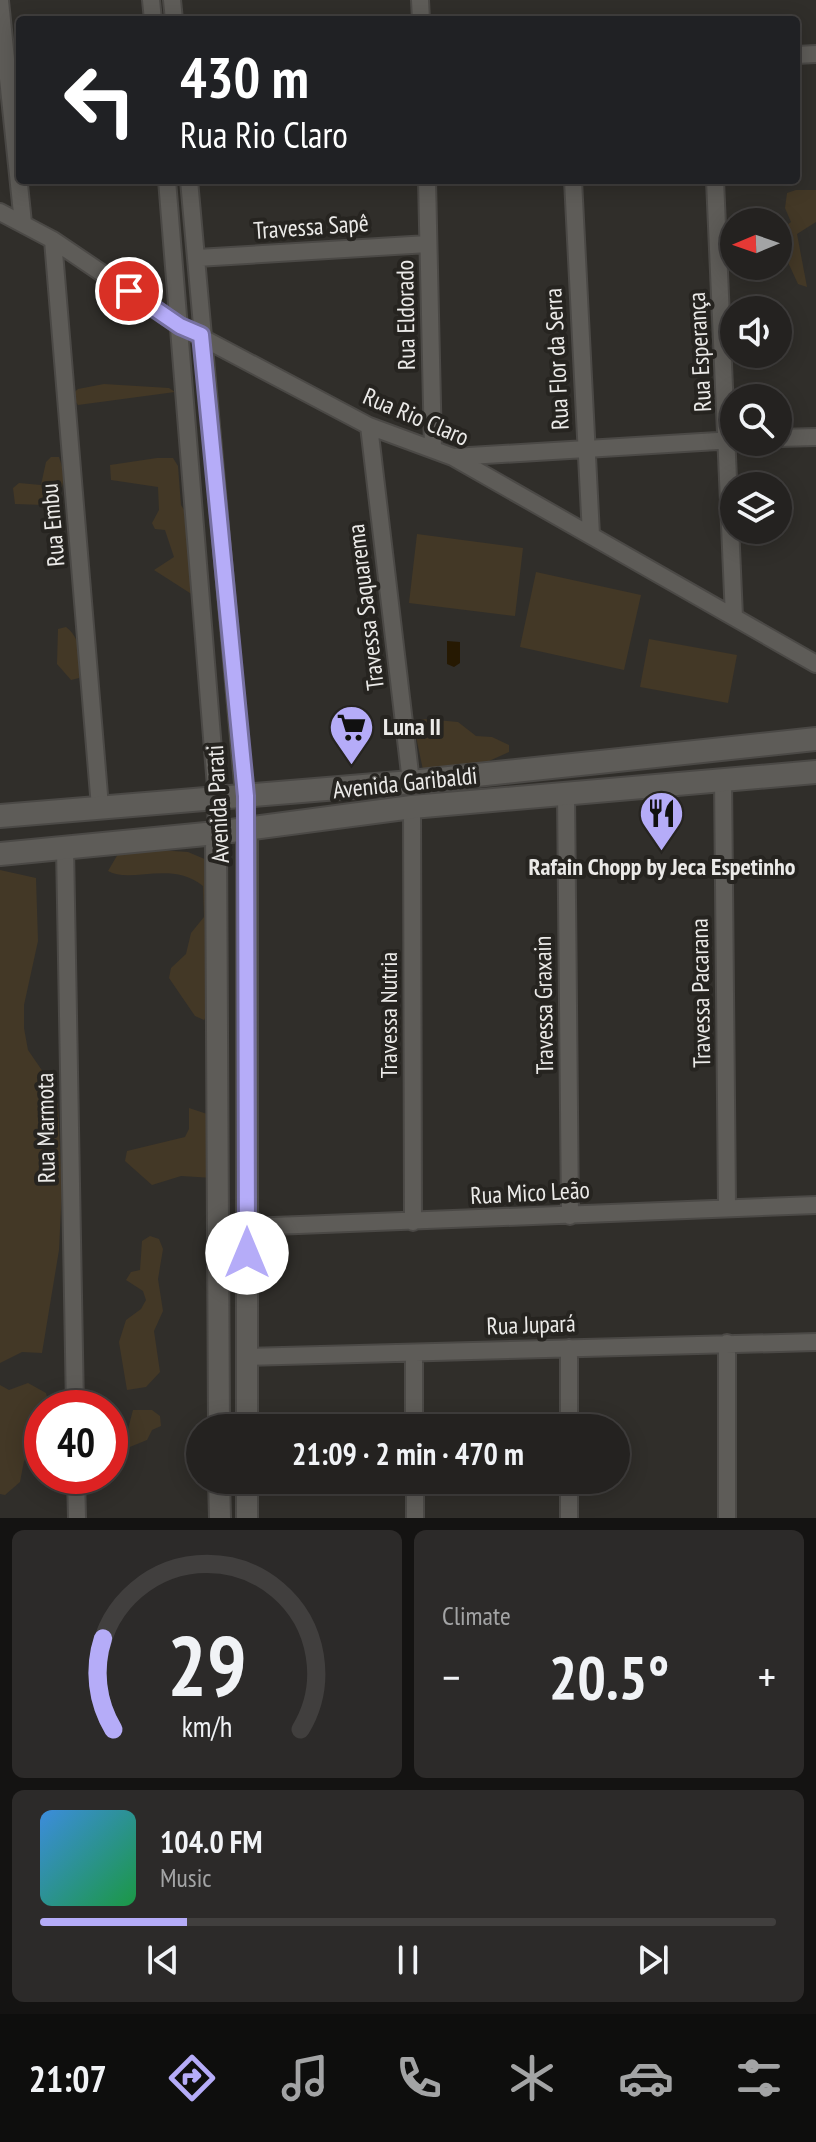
<!DOCTYPE html>
<html lang="en">
<head>
<meta charset="utf-8">
<style>
  :root { --surface:#242220; --page:#2c2a29; --text:#f1f3f6; --muted:#a3a4a5; --line:#413f3e; --accent:#b5acf8 }
  body { margin:0; font-family:"PT Sans Narrow",sans-serif; background:var(--page); color:var(--text); height:100vh; display:flex; flex-direction:column; font-size:30px; white-space:nowrap }
  * { box-sizing:border-box; margin:0 }
  p { font-size:26px; color:var(--muted) }
  .icon { flex:none; width:44px; height:44px; fill:none; stroke:currentColor; stroke-width:2; stroke-linecap:round; stroke-linejoin:round }
  .map { position:relative; height:1518px; overflow:hidden }
  .drawer { display:flex; flex-direction:column; gap:12px; padding:12px; background:#141312; flex:1 }
  .drawer>* { flex:none }
  .banner { position:absolute; left:16px; top:16px; width:784px; height:168px; border-radius:8px; box-shadow:0 4px 20px #0003,0 0 0 2px var(--line); background:#202124; color:#fff; overflow:hidden }
  .needle { width:52px; rotate:268deg }
  .controls { position:absolute; left:720px; top:208px; display:grid; gap:16px }
  .controls a { display:grid; place-items:center; width:72px; height:72px; border-radius:50%; background:var(--surface); box-shadow:0 4px 20px #0003,0 0 0 2px var(--line); font-size:40px }
  .speed { position:absolute; left:24px; top:1390px; display:flex; gap:16px; font-size:40px; font-weight:700; text-align:center }
  .speed>* { display:grid; place-content:center; width:104px; height:104px; border-radius:50%; background:var(--surface); box-shadow:0 4px 20px #0003,0 0 0 2px var(--line); line-height:1 }
  .speed .limit { border:12px solid #d22; background:#fff; color:#111 }
  .pin { position:absolute; display:grid; place-items:center; width:68px; height:68px; color:#fff; margin:-34px; border:4px solid #fff; border-radius:50%; box-shadow:0 2px 8px #0007 }
  .me { position:absolute; width:88px; margin:-44px; rotate:0deg; stroke-linejoin:round; filter:drop-shadow(0 0 6px #0008) }
  .turn { display:flex; align-items:center; gap:28px; height:168px; padding:0 32px; font-size:36px }
  .turn .icon { width:104px; height:104px; stroke-width:2.5 }
  .turn b { display:block; font-size:56px; line-height:68px }
  .big { font-size:60px; font-weight:800; line-height:1.1 }
  .drawer .card { flex:1; display:flex; flex-direction:column; justify-content:center; gap:12px; min-width:0; padding:0 28px; border-radius:12px; background:var(--page) }
  .drawer .dial { align-items:center; gap:0 }
  .dial svg { height:208px; overflow:visible; fill:none; stroke:var(--line); stroke-width:7; stroke-linecap:round; text-anchor:middle }
  .dial text { fill:var(--text); stroke:none }
  .song { display:flex; align-items:center; gap:24px }
  .cover { width:96px; height:96px; border-radius:12px; background:linear-gradient(135deg,hsl(210 70% 55%),hsl(140 70% 35%)) }
  .played { height:8px; border-radius:4px; background:linear-gradient(90deg,var(--accent) 20%,var(--line) 20%) }
  .keys { display:flex; justify-content:space-around; direction:ltr }
  .heat { display:flex; justify-content:space-between; align-items:center; font-size:44px; direction:ltr }
  .drawer .tiles { flex:1; display:grid; gap:12px; grid-template-columns:1fr 1fr }
  .card:last-child { grid-column:span 2 }
  .trip { position:absolute; left:186px; top:1414px; width:444px; height:80px; border-radius:40px; background:var(--surface); box-shadow:0 4px 20px #0003,0 0 0 2px var(--line); font-weight:800; line-height:80px; text-align:center }
  .tab-bar { display:flex; height:128px; justify-content:space-around; align-items:center; background:#0e0e0d; color:var(--muted) }
  .tab-bar .icon { width:56px; height:56px }
  .tab-bar .selected { color:var(--accent) }
  .tab-bar b { font-size:36px; color:var(--text) }
  .map>svg:first-child { display:block }
  .green { fill:#433826 }
  .water { fill:#261902 }
  .lines { fill:none; stroke-linecap:round; stroke-linejoin:round }
  .minor-casing { stroke:#4b4946; stroke-width:20 }
  .tertiary-casing { stroke:#4b4946; stroke-width:24 }
  .secondary-casing { stroke:#4b4946; stroke-width:26 }
  .minor { stroke:#5e5c58; stroke-width:16 }
  .tertiary { stroke:#5e5c58; stroke-width:20 }
  .secondary { stroke:#5e5c58; stroke-width:22 }
  .route-casing { stroke:#7670a1; stroke-width:20 }
  .route { stroke:#b5acf8; stroke-width:14 }
  .labels { text-anchor:middle; stroke-width:8; stroke-linejoin:round; paint-order:stroke }
  .street-label { font-size:24px; fill:#ebeae8; stroke:#262420 }
  .poi-label { font-size:24px; font-weight:bold; fill:#ebeae8; stroke:#262420; text-anchor:start }
</style>
</head>
<body>
<div class="map">
<svg width="816" height="1518" viewBox="0 0 816 1518">
  <rect width="100%" height="100%" fill="#302e2a"/>
  <path class="green" d="M796,190H816V222L797,234L807,287L798,284L780,245V230L791,222L785,208L787,193Z
    M104,384L169,388L175,392L78,405L71,395L78,389Z
    M51,457H59C65,473 65,485 57,499L44,505L15,504L13,488L19,483L41,485L46,462Z
    M157,458H173L178,466L181,505L189,518L193,595L154,570L174,557L165,530L155,529L152,523L159,510L158,487L111,480L110,465Z
    M417,534L523,548L515,616L409,603Z
    M536,572L641,595L624,670L520,647Z
    M66,627C80,637 86,663 79,678L71,680L57,664L58,629Z
    M649,639L737,655L728,703L640,687Z
    M426,719L458,722L476,736L492,737L509,745V752L489,761L423,770L414,727L418,720Z
    M159,850L188,852L207,860L210,1012L204,1020L195,1016L169,978L171,968L186,954L191,933L204,917L203,886C172,860 130,884 108,871L118,854Z
    M0,870L36,878L38,941L24,1005V1028L28,1050L52,1085L58,1105L62,1188L59,1250L42,1353L22,1352L0,1363Z
    M189,1108L210,1115L213,1178L181,1176L152,1185L125,1161L127,1151L185,1137L189,1129Z
    M150,1236L159,1239L163,1249L158,1279L163,1311L154,1331L160,1372L146,1387L127,1390L119,1342L126,1320L141,1309L146,1300L143,1291L126,1280L131,1272L140,1270L142,1241Z
    M28,1383L46,1393L50,1408H42V1443L24,1461L20,1482L5,1495L0,1494V1385L9,1390Z
    M133,1410H152L160,1416L161,1426L152,1430L147,1440L110,1455V1439L127,1433Z"/>
  <path class="water" d="M447,641L460,642V663L454,667L447,664Z"/>
  <g class="lines">
    <defs>
      <path id="minor" d="M151,0L153,20
        M172,0L174,20
        M420,0L421,20
        M0,1L23,223
        M796,55L816,54
        M167,180L217,799L216,833
        M189,180L247,828
        M427,180L433,449
        M573,180L591,535
        M715,180L734,617
        M0,212L53,240L180,326L369,426L453,457L816,664
        M53,240L100,807
        M197,258L428,244
        M369,426L411,782
        M778,438L816,437
        M453,457L734,440
        M723,778L727,1206
        M566,793L570,1216
        M412,807L413,1222
        M65,847L75,1408
        M247,1227L816,1205
        M727,1343V1518
        M569,1348V1428
        M414,1353V1428
        M247,1357L816,1342
        M76,1476L77,1518
        M415,1480V1518
        M569,1480V1518"/>
      <path id="tertiary" d="M247,828V1428
        M216,833L219,1428
        M219,1480L220,1518
        M247,1480V1518"/>
      <path id="secondary" d="M0,816L411,782L816,739
        M0,854L216,833L412,807L816,772"/>
    </defs>
    <use href="#minor" class="minor-casing"/>
    <use href="#tertiary" class="tertiary-casing"/>
    <use href="#secondary" class="secondary-casing"/>
    <use href="#minor" class="minor"/>
    <use href="#tertiary" class="tertiary"/>
    <use href="#secondary" class="secondary"/>
  </g>
  <g class="lines">
    <defs>
      <path id="route" d="M129,291L180,326L201,335L246,796L247,1253"/>
    </defs>
    <use href="#route" class="route-casing"/>
    <use href="#route" class="route"/>
  </g>
  <defs>
    <symbol id="supermarket-pin" viewBox="-11 -11 22 30"><path d="M0 17L-7.5 6A9.5 9.5 0 1 1 7.5 6Z" fill="#b5acf8" stroke="#262420"/><path d="M-6-5.5h2.5l.6 2H6L4.5 2H-2.5L-4.4-4H-6ZM-1.5 3.2a1.3 1.3 0 1 0 .1 0ZM3 3.2a1.3 1.3 0 1 0 .1 0Z" fill="#111"/></symbol>
    <symbol id="restaurant-pin" viewBox="-11 -11 22 30"><path d="M0 17L-7.5 6A9.5 9.5 0 1 1 7.5 6Z" fill="#b5acf8" stroke="#262420"/><path d="M-5-6h1v4h1v-4h1v4h1v-4h1v5L-1.5 .5V6h-2V.5L-5-1ZM5-6V6H3V1.5H1.5Q1.5-4 5-6Z" fill="#111"/></symbol>
  </defs>
  <g fill-rule="evenodd">
    <use href="#supermarket-pin" x="326" y="702" width="51" height="69"/>
    <use href="#restaurant-pin" x="636" y="788" width="51" height="69"/>
  </g>
  <g class="labels">
    <g class="street-label">
      <text transform="translate(311 227) rotate(-4)" y="8">Travessa Sapê</text>
      <text transform="translate(406 315) rotate(-91)" y="8">Rua Eldorado</text>
      <text transform="translate(700 352) rotate(-93)" y="8">Rua Esperança</text>
      <text transform="translate(557 359) rotate(-93)" y="8">Rua Flor da Serra</text>
      <text transform="translate(416 417) rotate(23)" y="8">Rua Rio Claro</text>
      <text transform="translate(53 525) rotate(-95)" y="8">Rua Embu</text>
      <text transform="translate(366 607) rotate(-97)" y="8">Travessa Saquarema</text>
      <text transform="translate(405 783) rotate(-6)" y="8">Avenida Garibaldi</text>
      <text transform="translate(218 804) rotate(-93)" y="8">Avenida Parati</text>
      <text transform="translate(701 993) rotate(-91)" y="8">Travessa Pacarana</text>
      <text transform="translate(544 1005) rotate(-91)" y="8">Travessa Graxain</text>
      <text transform="translate(389 1015) rotate(-90)" y="8">Travessa Nutria</text>
      <text transform="translate(46 1128) rotate(-91)" y="8">Rua Marmota</text>
      <text transform="translate(530 1193) rotate(-3)" y="8">Rua Mico Leão</text>
      <text transform="translate(531 1325) rotate(-2)" y="8">Rua Jupará</text>
    </g>
    <g class="poi-label">
      <text x="383" y="735">Luna II</text>
      <text x="662" y="875" text-anchor="middle">Rafain Chopp by Jeca Espetinho</text>
    </g>
  </g>
</svg>
<div class="controls">
<a><svg class="needle" viewBox="-14 -14 28 28"><path d="M0-13l5 13h-10z" fill="#e53935"/><path d="M0 13l5-13h-10z" fill="#a3a4a5"/></svg></a>
<a><svg class="icon" aria-label="sound" viewBox="0 0 24 24"><path d="M4 9h4l5-4v14l-5-4H4zM17 9q2 3 0 6"/></svg></a>
<a><svg class="icon" aria-label="search" viewBox="0 0 24 24"><circle cx="10" cy="10" r="6"/><path d="M15 15l6 6"/></svg></a>
<a><svg class="icon" aria-label="layers" viewBox="0 0 24 24"><path d="M12 4l9 5-9 5-9-5zM3 14l9 5 9-5"/></svg></a>
</div>
<div class="speed"><div class="limit">40</div></div>
<div class="pin" style="left:129px;top:291px;background:#d93025"><svg class="icon" aria-label="arrive" viewBox="0 0 24 24"><path d="M6 21V4h12l-3 4 3 4H6"/></svg></div>
<svg class="me" style="left:247px;top:1253px" viewBox="-20 -20 40 40"><circle r="19" fill="#fff"/><path d="M0-13L10 11 0 6-10 11z" fill="#b5acf8"/></svg>
<div class="trip">21:09 · 2 min · 470 m</div>
<div class="banner">
<div class="turn"><svg class="icon" aria-label="left" viewBox="0 0 24 24"><path d="M17 20v-9H6M10 6l-5 5 5 5"/></svg><div><b>430 m</b>Rua Rio Claro</div></div>
</div>
</div>
<section class="drawer">
<div class="tiles">
<div class="card dial"><svg viewBox="0 0 100 80">
<path d="M14 69A42 42 0 1 1 86 69"/>
<path d="M14 69A42 42 0 0 1 10 34" stroke="#b5acf8"/>
<text x="50" y="56" font-size="32" font-weight="700">29</text>
<text x="50" y="72" font-size="11">km/h</text>
</svg></div>
<div class="card"><p>Climate</p>
<div class="heat"><a>−</a><b class="big">20.5°</b><a>+</a></div>
</div>
<div class="card">
<div class="song"><i class="cover"></i><div><b>104.0 FM</b><p>Music</p></div></div>
<div class="played"></div>
<div class="keys"><svg class="icon" aria-label="previous" viewBox="0 0 24 24"><path d="M18 5L8 12l10 7zM5 5v14"/></svg><svg class="icon" aria-label="pause" viewBox="0 0 24 24"><path d="M8 5v14M16 5v14"/></svg><svg class="icon" aria-label="next" viewBox="0 0 24 24"><path d="M6 5l10 7-10 7zM19 5v14"/></svg></div>
</div>
</div>
</section>
<nav class="tab-bar">
<b>21:07</b>
<svg class="icon selected" aria-label="directions" viewBox="0 0 24 24"><path d="M12 3l9 9-9 9-9-9zM9 14v-3h6M13 9l2 2-2 2"/></svg>
<svg class="icon" aria-label="music" viewBox="0 0 24 24"><path d="M9 18V5l10-2v13"/><circle cx="6" cy="18" r="3"/><circle cx="16" cy="16" r="3"/></svg>
<svg class="icon" aria-label="phone" viewBox="0 0 24 24"><path d="M5 4h4l2 5-3 2q2 4 5 5l2-3 5 2v4C11 20 4 13 5 4z"/></svg>
<svg class="icon" aria-label="climate" viewBox="0 0 24 24"><path d="M12 3v18M4 7l16 10M4 17L20 7"/></svg>
<svg class="icon" aria-label="car" viewBox="0 0 24 24"><path d="M5 17H2v-5l4-1 3-4h7l3 4 3 1v5h-3M9 17h6M6 11h13"/><circle cx="7" cy="17" r="2"/><circle cx="17" cy="17" r="2"/></svg>
<svg class="icon" aria-label="filters" viewBox="0 0 24 24"><path d="M4 7h16M4 17h16"/><circle cx="9" cy="7" r="2"/><circle cx="15" cy="17" r="2"/></svg>
</nav>
</body>
</html>
